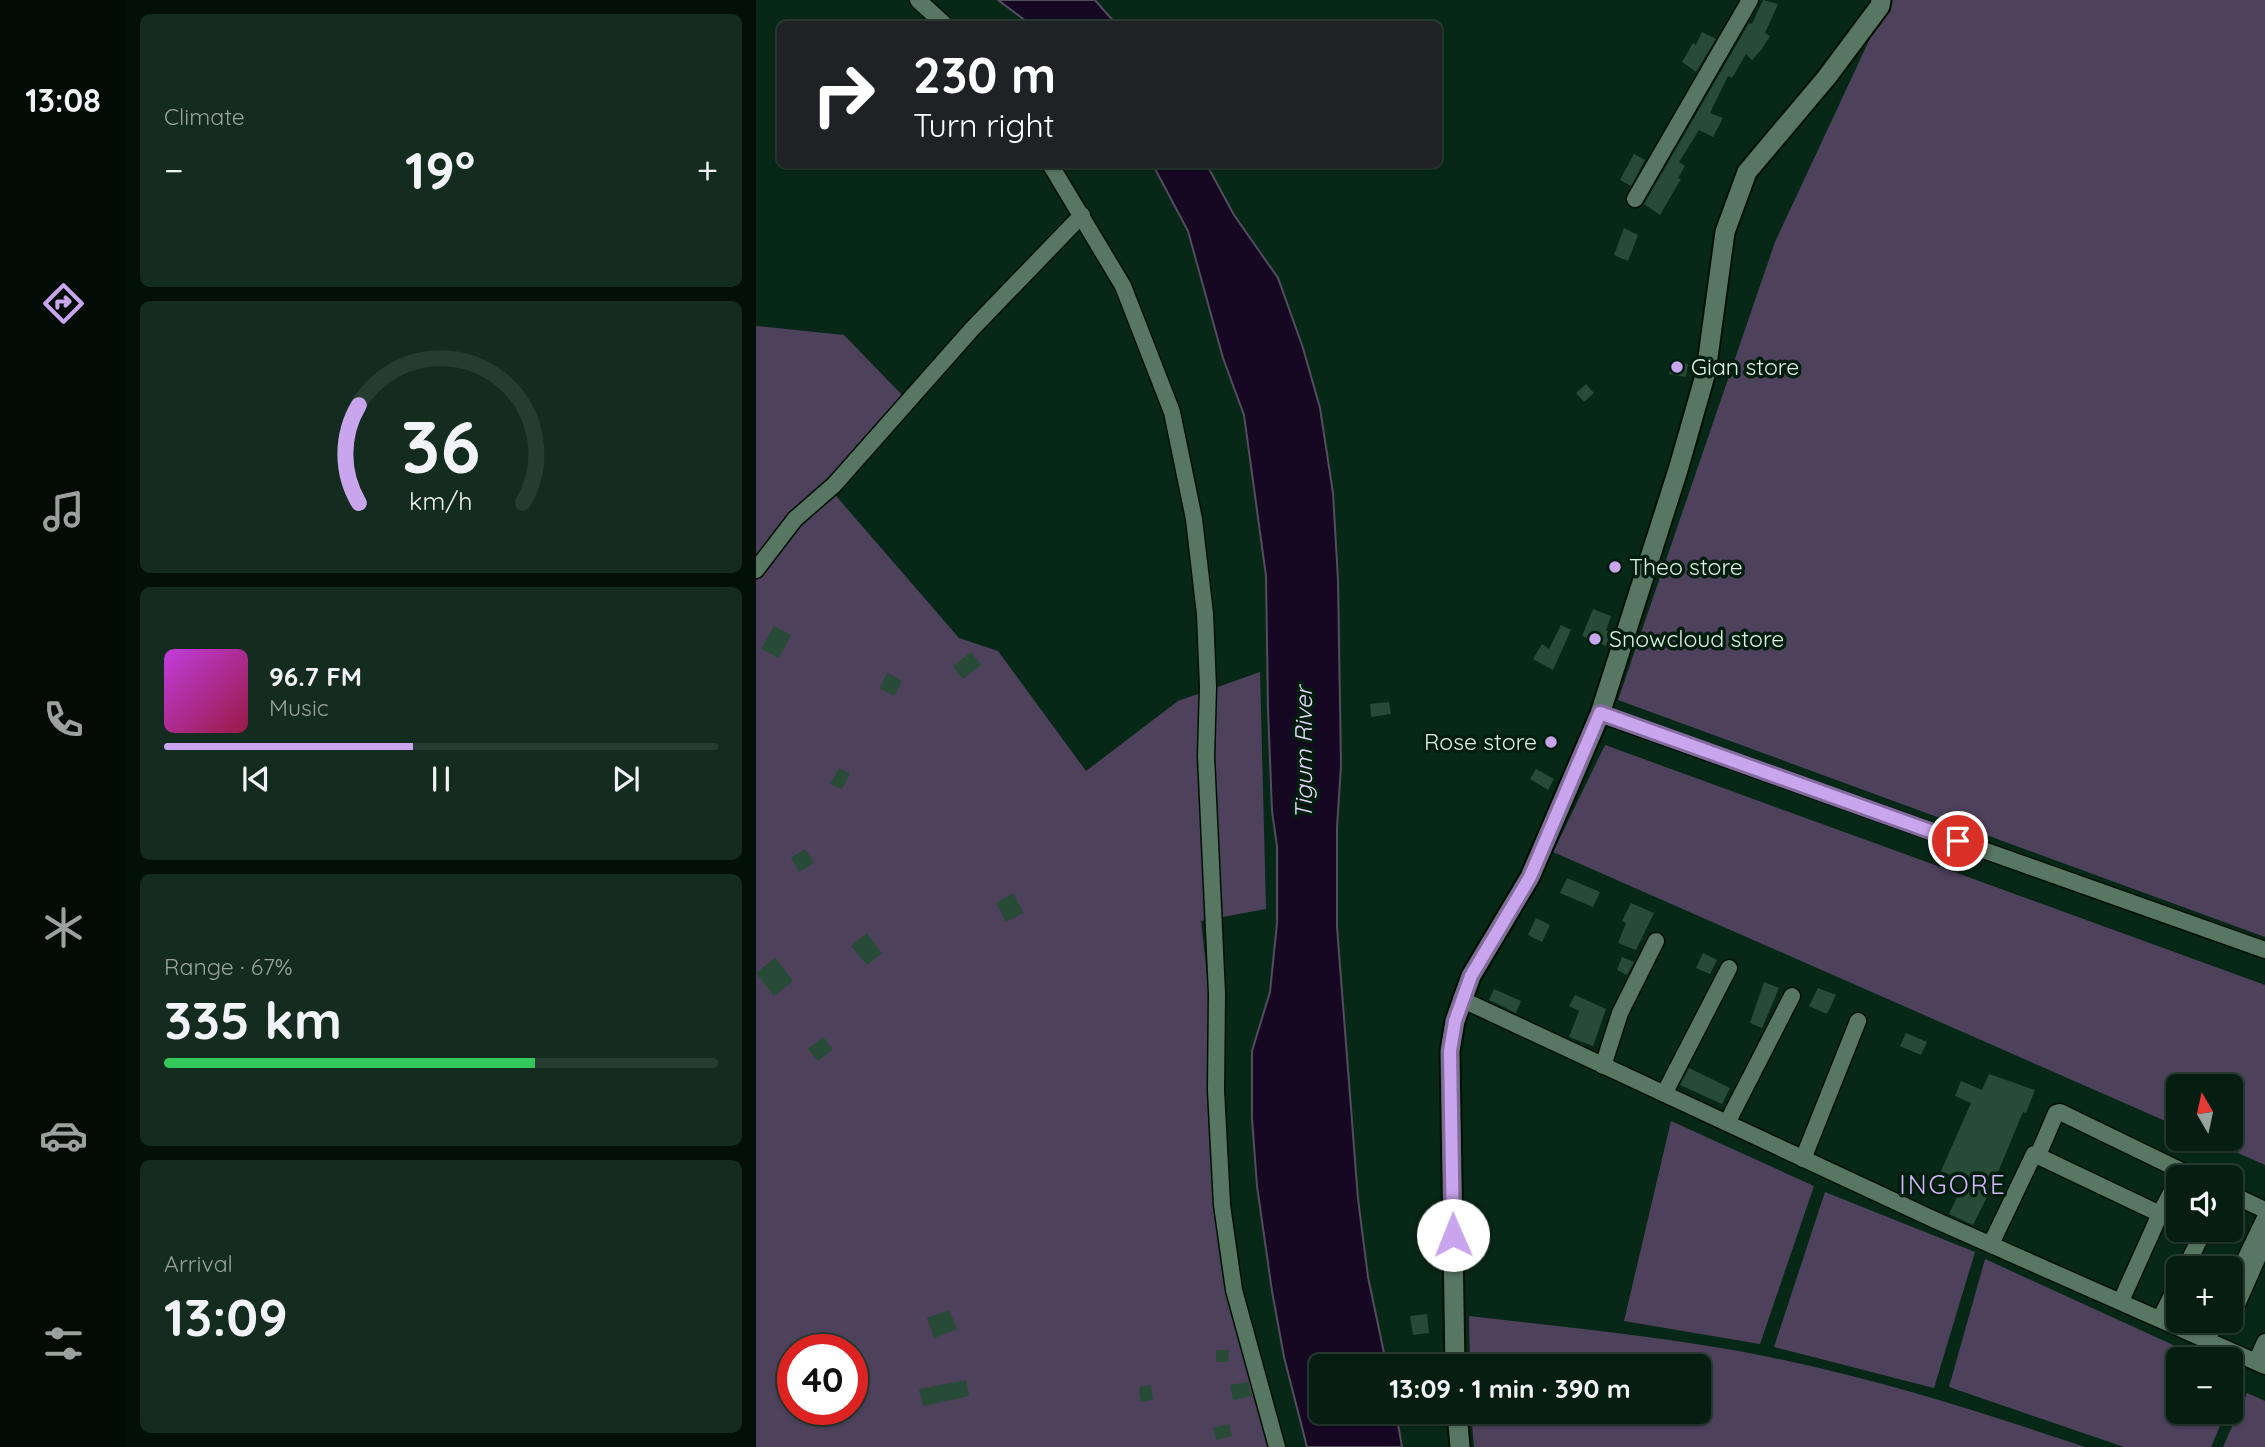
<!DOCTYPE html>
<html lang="en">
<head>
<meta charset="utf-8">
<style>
  :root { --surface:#061e11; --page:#142b1f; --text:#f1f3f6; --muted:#98a29f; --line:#273c31; --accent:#c9a5ee }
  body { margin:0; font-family:Quicksand,sans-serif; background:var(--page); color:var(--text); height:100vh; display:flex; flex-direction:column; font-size:26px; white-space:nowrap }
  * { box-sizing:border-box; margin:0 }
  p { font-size:23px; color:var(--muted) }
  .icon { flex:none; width:38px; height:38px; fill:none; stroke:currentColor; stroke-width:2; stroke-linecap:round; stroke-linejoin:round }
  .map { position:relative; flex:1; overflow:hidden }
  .panel { display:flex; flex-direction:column; gap:14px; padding:14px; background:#031009; width:630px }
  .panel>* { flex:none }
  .banner { position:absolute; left:21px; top:21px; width:665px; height:147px; border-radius:10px; box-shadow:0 2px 5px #0004,0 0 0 2px var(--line); background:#202124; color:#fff; overflow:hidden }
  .needle { width:46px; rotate:351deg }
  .tools { position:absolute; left:1410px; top:1074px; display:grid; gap:14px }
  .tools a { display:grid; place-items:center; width:77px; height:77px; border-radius:10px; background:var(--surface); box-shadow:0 2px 5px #0004,0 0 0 2px var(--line); font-size:35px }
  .speed { position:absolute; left:21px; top:1334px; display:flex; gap:14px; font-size:35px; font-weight:700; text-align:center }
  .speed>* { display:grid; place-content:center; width:91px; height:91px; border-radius:50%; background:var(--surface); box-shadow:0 2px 5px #0004,0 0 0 2px var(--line); line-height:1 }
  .speed .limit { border:10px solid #d22; background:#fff; color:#111 }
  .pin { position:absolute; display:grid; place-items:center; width:60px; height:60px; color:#fff; margin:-30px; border:4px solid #fff; border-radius:50%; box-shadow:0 2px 7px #0007 }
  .me { position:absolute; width:77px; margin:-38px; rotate:359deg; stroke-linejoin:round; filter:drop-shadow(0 0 5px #0008) }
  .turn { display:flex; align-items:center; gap:24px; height:147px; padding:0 21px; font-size:32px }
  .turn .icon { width:91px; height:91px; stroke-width:2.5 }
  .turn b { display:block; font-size:49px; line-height:60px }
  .big { font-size:52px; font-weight:700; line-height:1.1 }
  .panel .widget { flex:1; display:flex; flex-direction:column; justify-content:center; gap:10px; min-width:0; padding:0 24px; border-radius:10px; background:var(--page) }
  .panel .dial { align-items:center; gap:0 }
  .dial svg { height:182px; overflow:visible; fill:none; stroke:var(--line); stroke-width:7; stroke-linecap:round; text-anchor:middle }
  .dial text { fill:var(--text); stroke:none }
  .song { display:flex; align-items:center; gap:21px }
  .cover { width:84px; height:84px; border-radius:10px; background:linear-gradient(135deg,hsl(290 70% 55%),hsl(340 70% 35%)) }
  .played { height:7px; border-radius:4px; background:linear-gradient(90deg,var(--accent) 45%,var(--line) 45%) }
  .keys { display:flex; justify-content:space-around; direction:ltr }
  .heat { display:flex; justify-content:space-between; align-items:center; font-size:38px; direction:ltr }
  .charge { height:10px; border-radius:5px; background:linear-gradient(90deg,#34c759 67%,var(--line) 0) }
  .trip { position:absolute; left:553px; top:1354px; width:402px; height:70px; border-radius:10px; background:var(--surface); box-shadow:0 2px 5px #0004,0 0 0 2px var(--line); font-weight:700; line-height:70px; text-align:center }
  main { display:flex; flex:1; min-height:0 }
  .tabs { display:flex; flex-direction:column; width:126px; justify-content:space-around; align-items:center; background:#020c07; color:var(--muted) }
  .tabs .icon { width:49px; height:49px }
  .tabs .active { color:var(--accent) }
  .tabs b { font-size:32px; color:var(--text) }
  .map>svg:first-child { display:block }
  .green { fill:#4e415c; fill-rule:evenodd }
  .water { fill:#160823; stroke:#524d5d; stroke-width:2 }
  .building { fill:#274b36 }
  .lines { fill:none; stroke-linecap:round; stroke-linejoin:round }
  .minor-casing { stroke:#000f04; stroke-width:19 }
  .tertiary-casing { stroke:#000f04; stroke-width:23 }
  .minor { stroke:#577763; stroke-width:16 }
  .tertiary { stroke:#577763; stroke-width:19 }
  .route-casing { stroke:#836b9b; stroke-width:18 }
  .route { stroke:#c9a5ee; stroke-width:12 }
  .poi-dot { fill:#c9a5ee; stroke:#001e0e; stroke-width:2.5 }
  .labels { text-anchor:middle; stroke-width:7; stroke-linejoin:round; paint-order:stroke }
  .poi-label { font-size:23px; fill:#deefe3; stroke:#001e0e; text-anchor:start }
  .water-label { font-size:24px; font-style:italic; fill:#e8d8fb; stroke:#001e0e }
  .quarter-label { font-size:26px; letter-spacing:2px; fill:#d6b6fa; stroke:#001e0e }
</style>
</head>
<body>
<main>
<nav class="tabs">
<b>13:08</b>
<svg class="icon active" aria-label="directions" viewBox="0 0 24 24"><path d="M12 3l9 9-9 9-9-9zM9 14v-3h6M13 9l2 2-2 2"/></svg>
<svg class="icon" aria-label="music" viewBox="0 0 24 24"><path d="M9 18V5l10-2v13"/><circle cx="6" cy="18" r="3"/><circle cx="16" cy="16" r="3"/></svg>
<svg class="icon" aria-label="phone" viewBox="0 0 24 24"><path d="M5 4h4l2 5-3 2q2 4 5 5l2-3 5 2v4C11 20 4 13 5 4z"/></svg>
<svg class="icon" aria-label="climate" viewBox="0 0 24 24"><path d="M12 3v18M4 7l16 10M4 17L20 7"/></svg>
<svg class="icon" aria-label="car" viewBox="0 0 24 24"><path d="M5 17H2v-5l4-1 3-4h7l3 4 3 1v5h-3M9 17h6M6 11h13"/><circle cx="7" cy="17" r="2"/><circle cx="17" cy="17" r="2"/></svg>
<svg class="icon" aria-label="filters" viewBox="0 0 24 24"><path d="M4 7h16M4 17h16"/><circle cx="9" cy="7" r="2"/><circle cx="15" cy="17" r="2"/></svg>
</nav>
<section class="panel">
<div class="widget"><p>Climate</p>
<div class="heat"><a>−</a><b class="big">19°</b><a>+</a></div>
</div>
<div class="widget dial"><svg viewBox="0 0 100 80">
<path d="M14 69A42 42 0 1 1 86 69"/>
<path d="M14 69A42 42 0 0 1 14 26" stroke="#c9a5ee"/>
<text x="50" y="56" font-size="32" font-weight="700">36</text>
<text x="50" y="72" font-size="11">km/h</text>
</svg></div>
<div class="widget">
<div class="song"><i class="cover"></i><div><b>96.7 FM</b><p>Music</p></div></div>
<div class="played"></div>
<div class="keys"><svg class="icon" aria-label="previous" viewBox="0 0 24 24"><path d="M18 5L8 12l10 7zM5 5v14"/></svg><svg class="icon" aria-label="pause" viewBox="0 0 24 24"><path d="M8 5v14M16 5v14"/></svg><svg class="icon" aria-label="next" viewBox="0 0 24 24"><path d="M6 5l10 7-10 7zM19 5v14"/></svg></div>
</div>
<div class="widget"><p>Range · 67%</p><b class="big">335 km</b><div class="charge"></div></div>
<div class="widget"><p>Arrival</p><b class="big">13:09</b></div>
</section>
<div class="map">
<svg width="1509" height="1447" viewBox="0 0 1509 1447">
  <rect width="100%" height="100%" fill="#082817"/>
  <path class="green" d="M1132,0H1509V937L862,700L1019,242Z
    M0,326L88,335L149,398L68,482L203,638L242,651L330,771L422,701L504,672L510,909L445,921L453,993L452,1089L458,1204L472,1288L514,1447H0ZM37,1349H96V1409H37Z
    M849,745L1509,985V1165L1450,1139H1475V1087H1423V1127L797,852Z
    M915,1121L1058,1186L1004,1344L868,1321Z
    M1069,1192L1219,1252L1178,1388L1018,1347Z
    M1229,1259L1450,1360H1423V1412H1470L1455,1447H1368L1193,1387Z
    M713,1316C813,1328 915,1337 1013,1357C1121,1379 1225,1412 1329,1447H718L715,1412H943V1367H714Z
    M1491,1393L1509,1401V1447H1467Z"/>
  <path class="water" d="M242,0H339L360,24H274Z
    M397,165H451L478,215L522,278L547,348L564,408L577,493L582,580L585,766L581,827V927L602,1199L612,1277L631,1367H565V1412H640L646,1447H551L528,1357L516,1291L501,1186L496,1118V1051L514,992L521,923V846L516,811L512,709L510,576L488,415L467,358L432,231Z"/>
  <path class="building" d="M1007,0L1022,4L1009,33L1014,36L1006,49L996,60L990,54L976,78L972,76L954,113L967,118L957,137L943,130L923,162L929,166L922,178L925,179L904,215L888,204L993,23L996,24Z
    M946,32L960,39L940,72L926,62L937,43L940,45Z
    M878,154L889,160L875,186L864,180Z
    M868,228L882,235L872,261L858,255Z
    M915,361L932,364L930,377L913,374Z
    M830,384L838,393L828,402L820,393Z
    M837,609L855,616L850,630L857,633L852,647L826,636Z
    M805,625L815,630L797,670L777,659L786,644L793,649Z
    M18,626L35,635L23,658L5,649Z
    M215,652L225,665L207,679L197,666Z
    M132,673L146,681L138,696L123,688Z
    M633,702L635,714L615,717L614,704Z
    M83,768L94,774L86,789L74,784Z
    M780,769L798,779L792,790L774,779Z
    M49,849L58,863L43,872L35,858Z
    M811,878L844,892L837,907L804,893Z
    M257,893L268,913L250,922L240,903Z
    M875,903L898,913L880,950L862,943L870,923L866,921Z
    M780,918L794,925L786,942L772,935Z
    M111,933L126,953L111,965L95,946Z
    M947,953L961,960L954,974L940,968Z
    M866,957L878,962L871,975L861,970Z
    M19,958L37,981L18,996L0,973Z
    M1008,982L1023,988L1006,1028L994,1023Z
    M1062,988L1080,995L1071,1014L1053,1006Z
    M738,989L765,1001L760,1013L733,1000Z
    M819,995L850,1009L837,1046L813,1037L823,1011L813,1006Z
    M1150,1033L1171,1042L1165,1055L1144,1046Z
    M67,1037L77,1049L62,1061L52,1049Z
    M933,1068L974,1088L966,1104L924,1085Z
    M1233,1074L1279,1090L1270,1113L1267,1112L1234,1191L1217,1225L1193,1214L1209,1181L1185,1171L1215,1103L1199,1096L1205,1081L1226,1090Z
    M193,1310L201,1329L178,1338L171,1318Z
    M671,1314L673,1333L657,1335L654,1316Z
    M460,1350H473L472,1362H460Z
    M210,1380L213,1396L167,1406L163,1389Z
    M492,1382L496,1396L477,1400L474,1385Z
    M395,1385L397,1400L385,1402L383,1387Z
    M473,1424L476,1436L460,1440L457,1428Z"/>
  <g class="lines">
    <defs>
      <path id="minor" d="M162,0L188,24
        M294,164L367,286L416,412L438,519L449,614L452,687L450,756L461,994L460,1090L466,1205L478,1290L521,1447
        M879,199L994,0
        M0,570L39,519L78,485L216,329L326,215
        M844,714L1509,950
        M705,999L1179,1220L1509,1366
        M847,1066L864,1013L900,941
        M908,1094L973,968
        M971,1123L1036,996
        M1282,1155L1300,1113L1304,1112L1440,1178
        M1047,1159L1102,1021
        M1475,1194L1509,1210
        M1235,1244L1278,1154L1404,1214L1426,1171
        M1429,1269L1448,1230
        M1475,1289L1509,1218
        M1365,1301L1404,1214
        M1475,1318L1509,1241
        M1404,1319L1423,1281
        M1451,1340L1460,1321
        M1500,1362L1509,1342"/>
      <path id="tertiary" d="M699,1367L694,1051L699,1021L715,976L774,877L844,714L922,470L950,372L969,232L991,172L1071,77L1124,6L1125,0
        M701,1412L704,1447"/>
    </defs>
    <use href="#minor" class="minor-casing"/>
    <use href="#tertiary" class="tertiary-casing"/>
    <use href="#minor" class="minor"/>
    <use href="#tertiary" class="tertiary"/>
  </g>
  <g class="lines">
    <defs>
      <path id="route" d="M697,1235L694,1051L699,1021L715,976L774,877L844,713L1202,841"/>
    </defs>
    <use href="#route" class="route-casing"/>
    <use href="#route" class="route"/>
  </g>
  <g class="poi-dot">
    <circle cx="921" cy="367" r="7"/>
    <circle cx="859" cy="567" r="7"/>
    <circle cx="839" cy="639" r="7"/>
    <circle cx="795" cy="742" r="7"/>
  </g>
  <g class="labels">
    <g class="poi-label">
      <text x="935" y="375">Gian store</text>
      <text x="873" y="575">Theo store</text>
      <text x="853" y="647">Snowcloud store</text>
      <text x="781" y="750" text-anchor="end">Rose store</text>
    </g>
    <g class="water-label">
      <text transform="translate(548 753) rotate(-90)" y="8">Tigum River</text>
    </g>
    <g class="quarter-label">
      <text x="1197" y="1194">INGORE</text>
    </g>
  </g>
</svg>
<div class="tools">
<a><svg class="needle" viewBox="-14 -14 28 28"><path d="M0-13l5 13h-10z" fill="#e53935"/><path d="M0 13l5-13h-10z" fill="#98a29f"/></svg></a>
<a><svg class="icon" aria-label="sound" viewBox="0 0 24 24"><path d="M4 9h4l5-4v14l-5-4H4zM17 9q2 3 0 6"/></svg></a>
<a>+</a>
<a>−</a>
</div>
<div class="speed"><div class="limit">40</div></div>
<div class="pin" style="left:1202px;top:841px;background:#d93025"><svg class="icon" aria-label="arrive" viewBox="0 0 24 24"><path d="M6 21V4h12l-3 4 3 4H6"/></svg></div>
<svg class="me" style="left:697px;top:1235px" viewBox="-20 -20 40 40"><circle r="19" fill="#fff"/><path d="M0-13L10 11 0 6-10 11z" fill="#c9a5ee"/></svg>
<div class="trip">13:09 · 1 min · 390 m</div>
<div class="banner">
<div class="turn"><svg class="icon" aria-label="right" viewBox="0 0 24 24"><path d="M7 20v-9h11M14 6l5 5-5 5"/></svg><div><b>230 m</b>Turn right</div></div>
</div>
</div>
</main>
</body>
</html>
